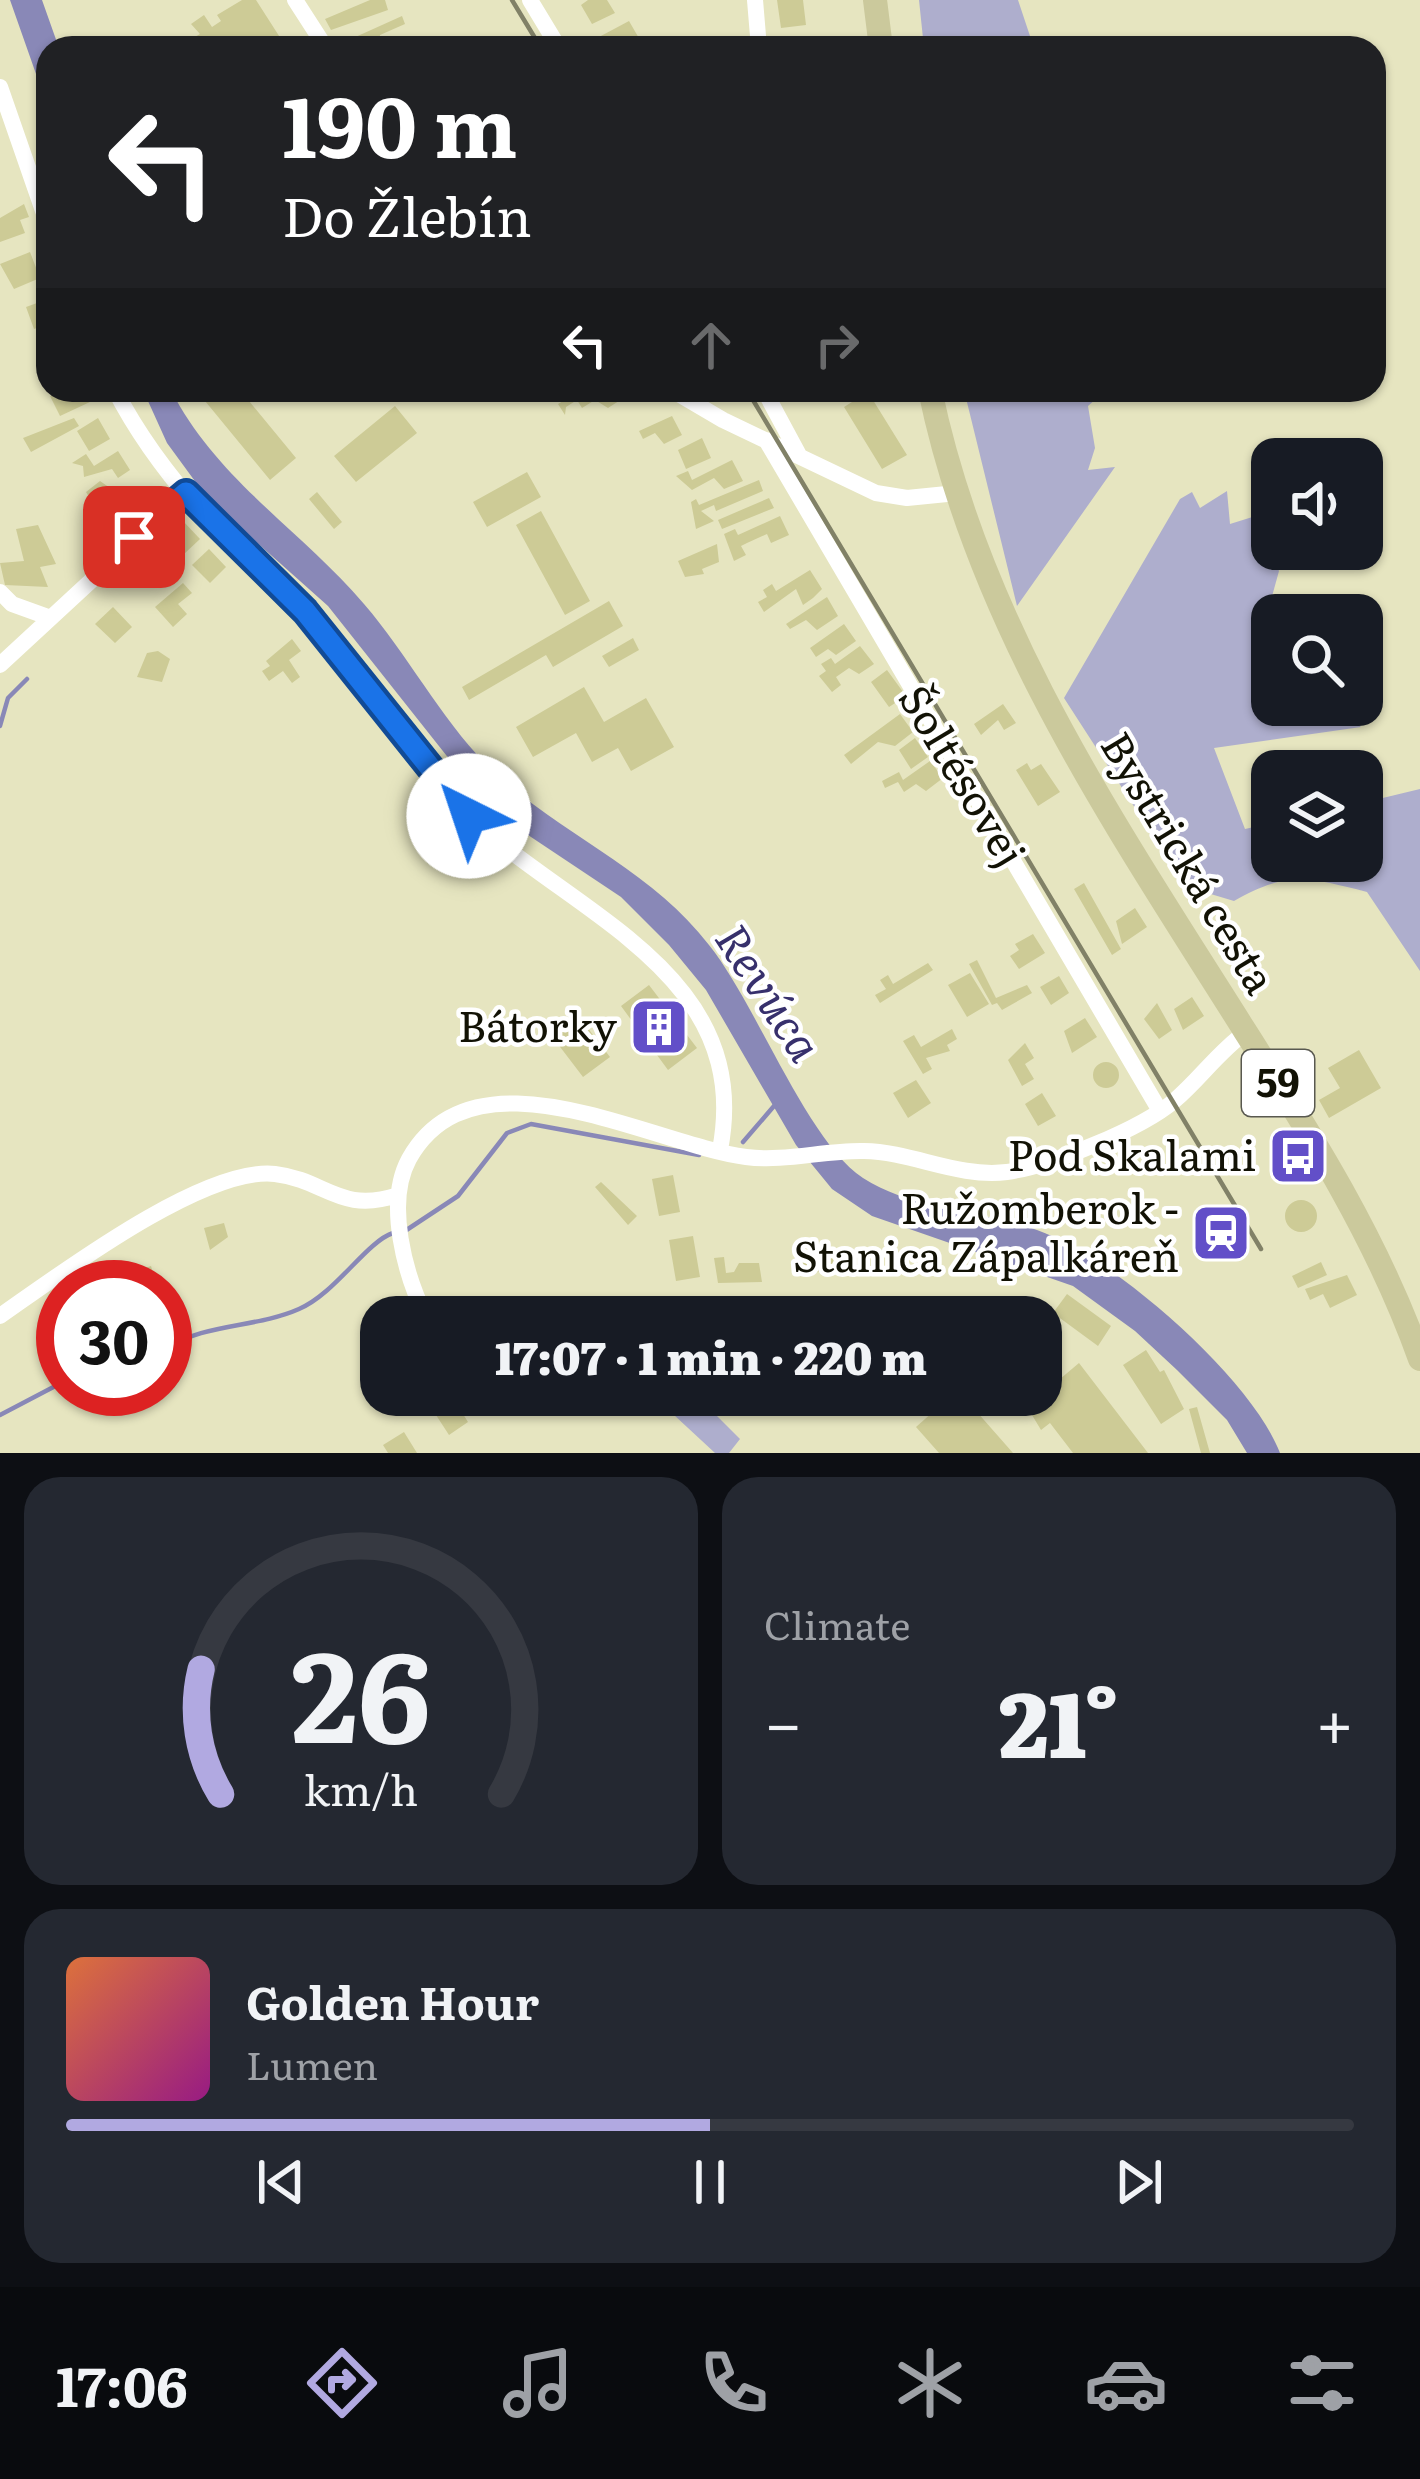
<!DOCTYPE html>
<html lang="en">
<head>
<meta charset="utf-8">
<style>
  :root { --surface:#171b24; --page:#242831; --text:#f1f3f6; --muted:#9ea1a6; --line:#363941; --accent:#b1a9e1 }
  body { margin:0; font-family:Literata,serif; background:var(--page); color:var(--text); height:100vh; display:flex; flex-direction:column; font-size:45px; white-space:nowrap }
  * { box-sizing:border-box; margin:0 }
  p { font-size:39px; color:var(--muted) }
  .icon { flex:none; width:66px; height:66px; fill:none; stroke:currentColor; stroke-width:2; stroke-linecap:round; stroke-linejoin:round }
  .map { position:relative; height:1453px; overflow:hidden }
  .drawer { display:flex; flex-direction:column; gap:24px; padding:24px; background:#0d0f14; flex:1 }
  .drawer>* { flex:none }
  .guide { position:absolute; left:36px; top:36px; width:1350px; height:366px; border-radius:36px; box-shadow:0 3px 9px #0004; background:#202124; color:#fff; overflow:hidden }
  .fabs { position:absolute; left:1251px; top:438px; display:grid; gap:24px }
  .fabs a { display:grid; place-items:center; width:132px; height:132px; border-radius:24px; background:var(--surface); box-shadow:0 3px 9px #0004; font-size:60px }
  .speed { position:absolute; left:36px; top:1260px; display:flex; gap:24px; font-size:60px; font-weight:700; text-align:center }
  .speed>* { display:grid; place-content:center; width:156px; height:156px; border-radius:50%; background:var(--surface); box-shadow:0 3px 9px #0004; line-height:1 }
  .speed .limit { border:18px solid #d22; background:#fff; color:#111 }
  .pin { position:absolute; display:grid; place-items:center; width:102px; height:102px; color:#fff; margin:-51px; border-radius:24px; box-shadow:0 6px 18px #0006 }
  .me { position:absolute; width:132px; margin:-66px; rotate:319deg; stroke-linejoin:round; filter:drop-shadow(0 0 9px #0008) }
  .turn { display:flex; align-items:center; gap:42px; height:252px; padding:0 48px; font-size:54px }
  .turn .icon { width:156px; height:156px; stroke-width:2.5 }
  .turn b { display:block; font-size:84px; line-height:102px }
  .lanes { display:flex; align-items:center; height:114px; padding:0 48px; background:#0003; justify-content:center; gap:60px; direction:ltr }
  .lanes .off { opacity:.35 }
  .big { font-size:90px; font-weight:800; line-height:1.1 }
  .drawer .widget { flex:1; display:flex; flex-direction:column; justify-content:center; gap:18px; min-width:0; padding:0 42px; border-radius:36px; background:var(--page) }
  .drawer .dial { align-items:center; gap:0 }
  .dial svg { height:312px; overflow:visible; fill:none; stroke:var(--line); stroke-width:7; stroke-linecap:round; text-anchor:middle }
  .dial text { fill:var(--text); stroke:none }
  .song { display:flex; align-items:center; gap:36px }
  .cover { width:144px; height:144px; border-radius:18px; background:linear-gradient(135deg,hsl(20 70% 55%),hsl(310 70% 35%)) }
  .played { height:12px; border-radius:6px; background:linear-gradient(90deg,var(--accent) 50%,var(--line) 50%) }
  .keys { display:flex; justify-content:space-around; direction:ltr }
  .heat { display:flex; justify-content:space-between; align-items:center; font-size:66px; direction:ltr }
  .drawer .tiles { flex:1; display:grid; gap:24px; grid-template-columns:1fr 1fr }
  .widget:last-child { grid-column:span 2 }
  .trip { position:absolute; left:360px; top:1296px; width:702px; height:120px; border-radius:36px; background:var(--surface); box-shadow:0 3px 9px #0004; font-weight:800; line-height:120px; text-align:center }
  .dock { display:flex; height:192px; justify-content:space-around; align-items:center; background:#090b0e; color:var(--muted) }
  .dock .icon { width:84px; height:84px }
  .dock .active { color:var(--accent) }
  .dock b { font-size:54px; color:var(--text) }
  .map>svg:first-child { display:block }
  .green { fill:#aeaecd }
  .water { fill:#8988b7 }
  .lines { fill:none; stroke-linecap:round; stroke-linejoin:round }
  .stream { stroke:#8988b7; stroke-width:4.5 }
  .building { fill:#cdcb96 }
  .street { stroke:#fff; stroke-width:16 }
  .primary { stroke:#cbc99c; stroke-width:24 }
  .rail { stroke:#818167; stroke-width:4.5 }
  .route-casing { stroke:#114b97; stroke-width:30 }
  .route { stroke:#1a73e8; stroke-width:21 }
  .labels { text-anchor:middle; stroke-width:9; stroke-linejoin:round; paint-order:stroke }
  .shield { fill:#fff; stroke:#595950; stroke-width:3 }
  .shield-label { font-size:39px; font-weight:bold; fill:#121205 }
  .street-label { font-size:42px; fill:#121205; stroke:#fff }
  .poi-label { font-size:42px; fill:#121205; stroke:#fff; text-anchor:end }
  .water-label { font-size:45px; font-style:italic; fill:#37306c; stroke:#fff }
</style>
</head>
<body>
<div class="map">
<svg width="1420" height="1453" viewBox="0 0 1420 1453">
  <rect width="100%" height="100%" fill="#e6e5c0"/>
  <path class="green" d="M919,0H1018L1031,39L1053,48H924Z
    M964,390H1106L1088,406L1095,448L1088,470L1115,467L1017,606Z
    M1227,491L1230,524L1262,514L1265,542L1279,571L1271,600L1279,615H1272V705H1336L1361,727L1214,748L1245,829L1272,823V861H1362V803L1420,789V971L1367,892C1310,878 1287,870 1234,901L1194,889L1179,876L1064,698L1180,499L1192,492L1200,508Z
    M670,1395H703L707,1406L740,1439L729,1453H715L674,1415Z"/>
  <path class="water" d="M10,0H42L59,48H48V108Z
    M143,390H171C217,480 301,530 364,604C413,661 448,733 504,781C571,839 654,873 709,945C757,1005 806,1140 863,1178C912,1210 983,1211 1037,1230C1113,1257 1251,1377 1280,1453H1247L1227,1420L1177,1370L1135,1331L1073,1286L872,1216L832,1189L796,1145L706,990L669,945L621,897L519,829L469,784L328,606L208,499L167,443Z"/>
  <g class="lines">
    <path class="stream" d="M0,726L8,698L27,679
      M743,1142L774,1106
      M405,1231L458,1196L507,1133L531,1124L699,1155
      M165,1349C205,1323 256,1328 299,1309C336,1293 366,1242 393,1233
      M0,1415L63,1382"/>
  </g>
  <path class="building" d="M242,0H256L281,39L268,48H199L193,38L200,34L191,24L204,15L212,27L221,21L217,15Z
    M370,0H385L388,10L331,30L325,19Z
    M588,0H607L615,13L592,24L581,5Z
    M777,0H803L806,25L781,28Z
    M402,16L405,24L380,35L378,48H355L351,39Z
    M629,21L640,40L626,48H606L599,37Z
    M24,204L29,217L20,220L25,233L0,242V218Z
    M30,252L40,278L14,289L0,264Z
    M48,299V324L34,329L26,307Z
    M63,390H84L90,402L60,416L50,396Z
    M196,390H240L296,458L270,480Z
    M581,390H636L608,408L595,400L582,408L577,400L566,407L565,415L558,404Z
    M868,392L907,455L882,469L844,407Z
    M395,406L417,433L356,482L334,456Z
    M672,416L682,435L664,444L655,433L643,439L639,431Z
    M74,418L79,426L31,452L23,438Z
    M98,418L110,439L89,451L77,431Z
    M702,438L711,458L686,469L678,450Z
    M118,451L130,470L118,478L112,469L84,477L83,466L72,463L86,454L94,466Z
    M732,460L743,481L724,489L714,478L692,490L676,476L688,471L692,480Z
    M527,472L541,497L487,527L473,502Z
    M759,480L763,491L716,511L714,505L701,511L714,521L696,529L691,502L696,499L699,505Z
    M100,481L113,490L103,498L123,520L110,532L86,492Z
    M317,492L342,522L334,529L309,499Z
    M769,498L774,508L722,529L718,520Z
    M541,511L590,601L565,615L516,525Z
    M780,516L789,535L771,543L767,534L747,543L741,546L746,555L734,561L724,534L735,529L738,535Z
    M183,521L200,539L183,555L166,537Z
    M38,525L56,564L40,567L48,587L5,585L0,563L24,561L16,529Z
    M717,544L719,562L702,569L704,574L685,577L678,561Z
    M156,546L172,563L153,580L137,563Z
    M209,549L226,567L210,583L192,565Z
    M810,570L822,589L813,598L803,605L796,589L764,612L758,602L767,597L763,590L772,584L776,591Z
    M183,583L192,593L178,604L187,614L173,627L155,607Z
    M827,597L838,616L817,630L806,620L790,629L786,624Z
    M609,601L623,626L553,667L546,655L469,700L462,687Z
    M113,607L132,627L115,643L95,624Z
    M844,624L856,641L836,655L828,649L816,657L810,648Z
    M633,638L639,650L609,667L602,656Z
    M292,639L301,651L289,660L300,677L292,683L283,671L269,681L262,671L270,666L266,661Z
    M860,646L874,664L859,674L849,668L836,677L841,685L832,692L819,676L826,671L821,664L831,658L835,664Z
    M158,651L170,659L162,682L137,677L147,653Z
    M887,670L906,696L889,707L871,682Z
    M584,687L604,722L646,698L674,747L631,771L618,748L592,762L576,733L533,757L516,727Z
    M1003,704L1016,723L1004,730L998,720L981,735L974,724Z
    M900,714L913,732L895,746L878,742L851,764L844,755Z
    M915,738L928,757L911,769L899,750Z
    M930,761L943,778L926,791L916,784L904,792L898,782L885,788L882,781L899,772L903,780Z
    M1027,763L1031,770L1041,764L1060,792L1038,806L1016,770Z
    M1084,883L1121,949L1112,955L1074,889Z
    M1135,908L1147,927L1122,944L1116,921Z
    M1033,934L1045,953L1019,969L1010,956L1019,950L1015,944Z
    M977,960L996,998L1027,985L1032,993L1002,1010L997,1003L992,1005L969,964Z
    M928,963L933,970L880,1003L875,995L886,989L880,980L888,975L893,984Z
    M970,973L989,1004L967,1017L948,985Z
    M1059,976L1069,993L1051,1005L1040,987Z
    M649,985L697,1048L668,1070L621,1006Z
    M1192,997L1204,1016L1183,1030L1174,1009Z
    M1157,1003L1172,1030L1159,1039L1144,1019Z
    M577,1014L610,1057L583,1077L551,1035Z
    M1085,1018L1097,1037L1072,1053L1064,1031Z
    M952,1029L957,1039L947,1045L950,1051L926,1058L932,1069L923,1074L903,1041L914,1035L921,1047Z
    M1025,1043L1034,1058L1025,1064L1034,1079L1022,1086L1008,1060Z
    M1359,1050L1381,1088L1329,1118L1319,1100L1340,1088L1328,1068Z
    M1093 1075a13 13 0 1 1 26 0a13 13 0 1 1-26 0Z
    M916,1080L931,1103L908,1118L893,1093Z
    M1042,1093L1056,1116L1038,1126L1025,1104Z
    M673,1175L680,1212L659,1216L652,1179Z
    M601,1182L637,1216L628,1225L595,1187Z
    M1285 1216a16 16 0 1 1 32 0a16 16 0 1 1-32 0Z
    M224,1223L228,1237L210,1250L204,1228Z
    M693,1236L700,1277L676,1281L669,1240Z
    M823,1251L832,1254L835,1269L801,1275L798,1256Z
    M724,1257L726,1273L734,1272L739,1263H759L762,1282L718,1283L714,1258Z
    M1321,1262L1327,1275L1298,1288L1292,1276Z
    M151,1266L157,1287H132L129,1273Z
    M1347,1275L1357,1295L1330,1308L1323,1294L1310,1300L1305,1289Z
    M1067,1294L1111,1326L1098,1346L1053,1313Z
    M1146,1350L1160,1372L1164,1370L1184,1409L1161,1424L1123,1365Z
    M1079,1363L1148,1453H1073L1050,1423L1041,1430L1020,1395H1041Z
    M423,1395H451L468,1422L449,1435Z
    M952,1395H962L1013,1453H939L916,1427Z
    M1197,1407L1210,1453H1201L1189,1409Z
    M404,1432L417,1453H388L383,1445Z"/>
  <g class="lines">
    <path class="street" d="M295,0L326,48
      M530,0L559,48
      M755,0L759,48
      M0,87L48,225
      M115,390C151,460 204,520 262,574C278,588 295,601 309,617C365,680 408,758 469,816C573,915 754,973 720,1150
      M672,390L723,420L876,493L907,498L957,493
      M764,390L799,455
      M766,440L1160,1111
      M0,592L12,604L48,617
      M0,665L186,493
      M0,1316C59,1275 204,1166 275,1174C326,1180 339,1214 398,1195
      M426,1317C405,1275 385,1203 409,1159C474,1042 650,1144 746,1157C785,1162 825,1150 864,1151C913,1152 957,1178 1007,1172C1050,1166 1141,1129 1174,1101C1200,1079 1218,1052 1246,1032"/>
    <path class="primary" d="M875,0L881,48
      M930,390C979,628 1118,829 1245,1031C1312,1136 1378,1241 1420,1359"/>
    <path class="rail" d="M512,0L541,48
      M747,390L1261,1249"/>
  </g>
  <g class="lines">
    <defs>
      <path id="route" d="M134,537L186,493L305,611L469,816"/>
    </defs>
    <use href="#route" class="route-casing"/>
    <use href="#route" class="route"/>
  </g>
  <defs>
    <symbol id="building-square" viewBox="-11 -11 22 22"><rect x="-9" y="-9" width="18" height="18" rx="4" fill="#624fc8" stroke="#fff"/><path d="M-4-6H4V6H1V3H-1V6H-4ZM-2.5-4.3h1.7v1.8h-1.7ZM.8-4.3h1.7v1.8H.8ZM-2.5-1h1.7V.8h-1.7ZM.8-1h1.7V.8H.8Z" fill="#fff"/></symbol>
    <symbol id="bus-square" viewBox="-11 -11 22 22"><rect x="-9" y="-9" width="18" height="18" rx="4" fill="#624fc8" stroke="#fff"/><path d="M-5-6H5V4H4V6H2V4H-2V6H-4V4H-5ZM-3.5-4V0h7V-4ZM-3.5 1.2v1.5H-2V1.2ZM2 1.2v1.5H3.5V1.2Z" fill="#fff"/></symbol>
    <symbol id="station-square" viewBox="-11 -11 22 22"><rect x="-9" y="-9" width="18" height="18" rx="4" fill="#624fc8" stroke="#fff"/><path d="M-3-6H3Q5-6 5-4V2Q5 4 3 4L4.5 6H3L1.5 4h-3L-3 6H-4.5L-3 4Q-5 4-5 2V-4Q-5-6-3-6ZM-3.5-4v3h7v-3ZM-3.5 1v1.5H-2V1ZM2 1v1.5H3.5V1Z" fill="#fff"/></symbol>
  </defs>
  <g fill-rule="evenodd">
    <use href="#building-square" x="626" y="994" width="66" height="66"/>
    <use href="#bus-square" x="1265" y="1123" width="66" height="66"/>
    <use href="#station-square" x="1188" y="1200" width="66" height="66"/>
  </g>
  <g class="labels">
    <rect class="shield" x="1242" y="1050" width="72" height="66" rx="9"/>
    <g class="shield-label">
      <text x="1278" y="1097">59</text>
    </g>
    <g class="street-label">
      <text transform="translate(962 776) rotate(59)" y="15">Šoltésovej</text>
      <text transform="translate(1188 863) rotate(59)" y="15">Bystrická cesta</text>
    </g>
    <g class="poi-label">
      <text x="617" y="1042">Bátorky</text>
      <text x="1256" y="1171">Pod Skalami</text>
      <text x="1179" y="1224">Ružomberok -<tspan x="1179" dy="48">Stanica Zápalkáreň</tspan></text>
    </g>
    <g class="water-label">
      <text transform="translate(768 993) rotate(57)" y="16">Revúca</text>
    </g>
  </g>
</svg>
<div class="fabs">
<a><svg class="icon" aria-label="sound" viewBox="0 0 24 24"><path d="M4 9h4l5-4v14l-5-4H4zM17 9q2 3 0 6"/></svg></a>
<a><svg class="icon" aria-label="search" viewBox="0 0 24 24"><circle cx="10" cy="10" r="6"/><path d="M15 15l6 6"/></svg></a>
<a><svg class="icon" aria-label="layers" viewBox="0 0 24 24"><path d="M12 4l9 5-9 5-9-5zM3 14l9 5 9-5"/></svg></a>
</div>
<div class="speed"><div class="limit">30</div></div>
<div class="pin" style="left:134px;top:537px;background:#d93025"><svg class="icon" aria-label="arrive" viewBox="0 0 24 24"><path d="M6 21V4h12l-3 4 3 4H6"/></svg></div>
<svg class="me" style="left:469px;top:816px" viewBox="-20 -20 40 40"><circle r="19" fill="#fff"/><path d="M0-13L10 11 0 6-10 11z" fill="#1a73e8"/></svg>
<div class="trip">17:07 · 1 min · 220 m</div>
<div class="guide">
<div class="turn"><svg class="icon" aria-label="left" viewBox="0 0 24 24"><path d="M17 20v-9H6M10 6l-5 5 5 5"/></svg><div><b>190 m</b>Do Žlebín</div></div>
<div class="lanes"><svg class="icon" aria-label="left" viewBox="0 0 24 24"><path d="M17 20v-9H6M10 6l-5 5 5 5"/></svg><svg class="icon off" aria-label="ahead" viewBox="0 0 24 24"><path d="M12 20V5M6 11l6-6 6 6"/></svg><svg class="icon off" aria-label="right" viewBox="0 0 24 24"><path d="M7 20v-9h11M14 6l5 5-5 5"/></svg></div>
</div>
</div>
<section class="drawer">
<div class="tiles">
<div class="widget dial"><svg viewBox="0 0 100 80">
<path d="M14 69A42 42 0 1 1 86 69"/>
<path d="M14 69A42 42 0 0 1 9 37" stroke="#b1a9e1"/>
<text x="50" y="56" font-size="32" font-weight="700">26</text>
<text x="50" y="72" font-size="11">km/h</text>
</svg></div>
<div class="widget"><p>Climate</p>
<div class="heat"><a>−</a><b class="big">21°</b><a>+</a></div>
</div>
<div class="widget">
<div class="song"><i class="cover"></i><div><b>Golden Hour</b><p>Lumen</p></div></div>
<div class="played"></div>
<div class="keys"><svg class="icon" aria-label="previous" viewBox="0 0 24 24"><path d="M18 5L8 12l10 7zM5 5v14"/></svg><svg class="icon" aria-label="pause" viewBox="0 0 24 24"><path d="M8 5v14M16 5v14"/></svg><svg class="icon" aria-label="next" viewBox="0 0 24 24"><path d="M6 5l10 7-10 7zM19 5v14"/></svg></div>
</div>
</div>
</section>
<nav class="dock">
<b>17:06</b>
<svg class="icon active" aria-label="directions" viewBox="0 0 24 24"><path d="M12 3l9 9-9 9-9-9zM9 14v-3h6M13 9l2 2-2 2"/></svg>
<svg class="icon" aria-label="music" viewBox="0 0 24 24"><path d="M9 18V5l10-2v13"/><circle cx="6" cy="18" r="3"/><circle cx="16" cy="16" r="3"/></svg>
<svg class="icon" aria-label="phone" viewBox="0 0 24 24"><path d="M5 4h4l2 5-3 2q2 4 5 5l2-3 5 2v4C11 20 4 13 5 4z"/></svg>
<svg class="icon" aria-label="climate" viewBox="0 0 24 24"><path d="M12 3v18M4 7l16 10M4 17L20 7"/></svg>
<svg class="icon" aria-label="car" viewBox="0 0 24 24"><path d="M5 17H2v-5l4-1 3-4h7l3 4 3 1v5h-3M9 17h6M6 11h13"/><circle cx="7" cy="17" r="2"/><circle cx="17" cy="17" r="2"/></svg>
<svg class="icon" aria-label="filters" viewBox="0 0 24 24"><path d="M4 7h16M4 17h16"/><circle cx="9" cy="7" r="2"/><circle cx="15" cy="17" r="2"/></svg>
</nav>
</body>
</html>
